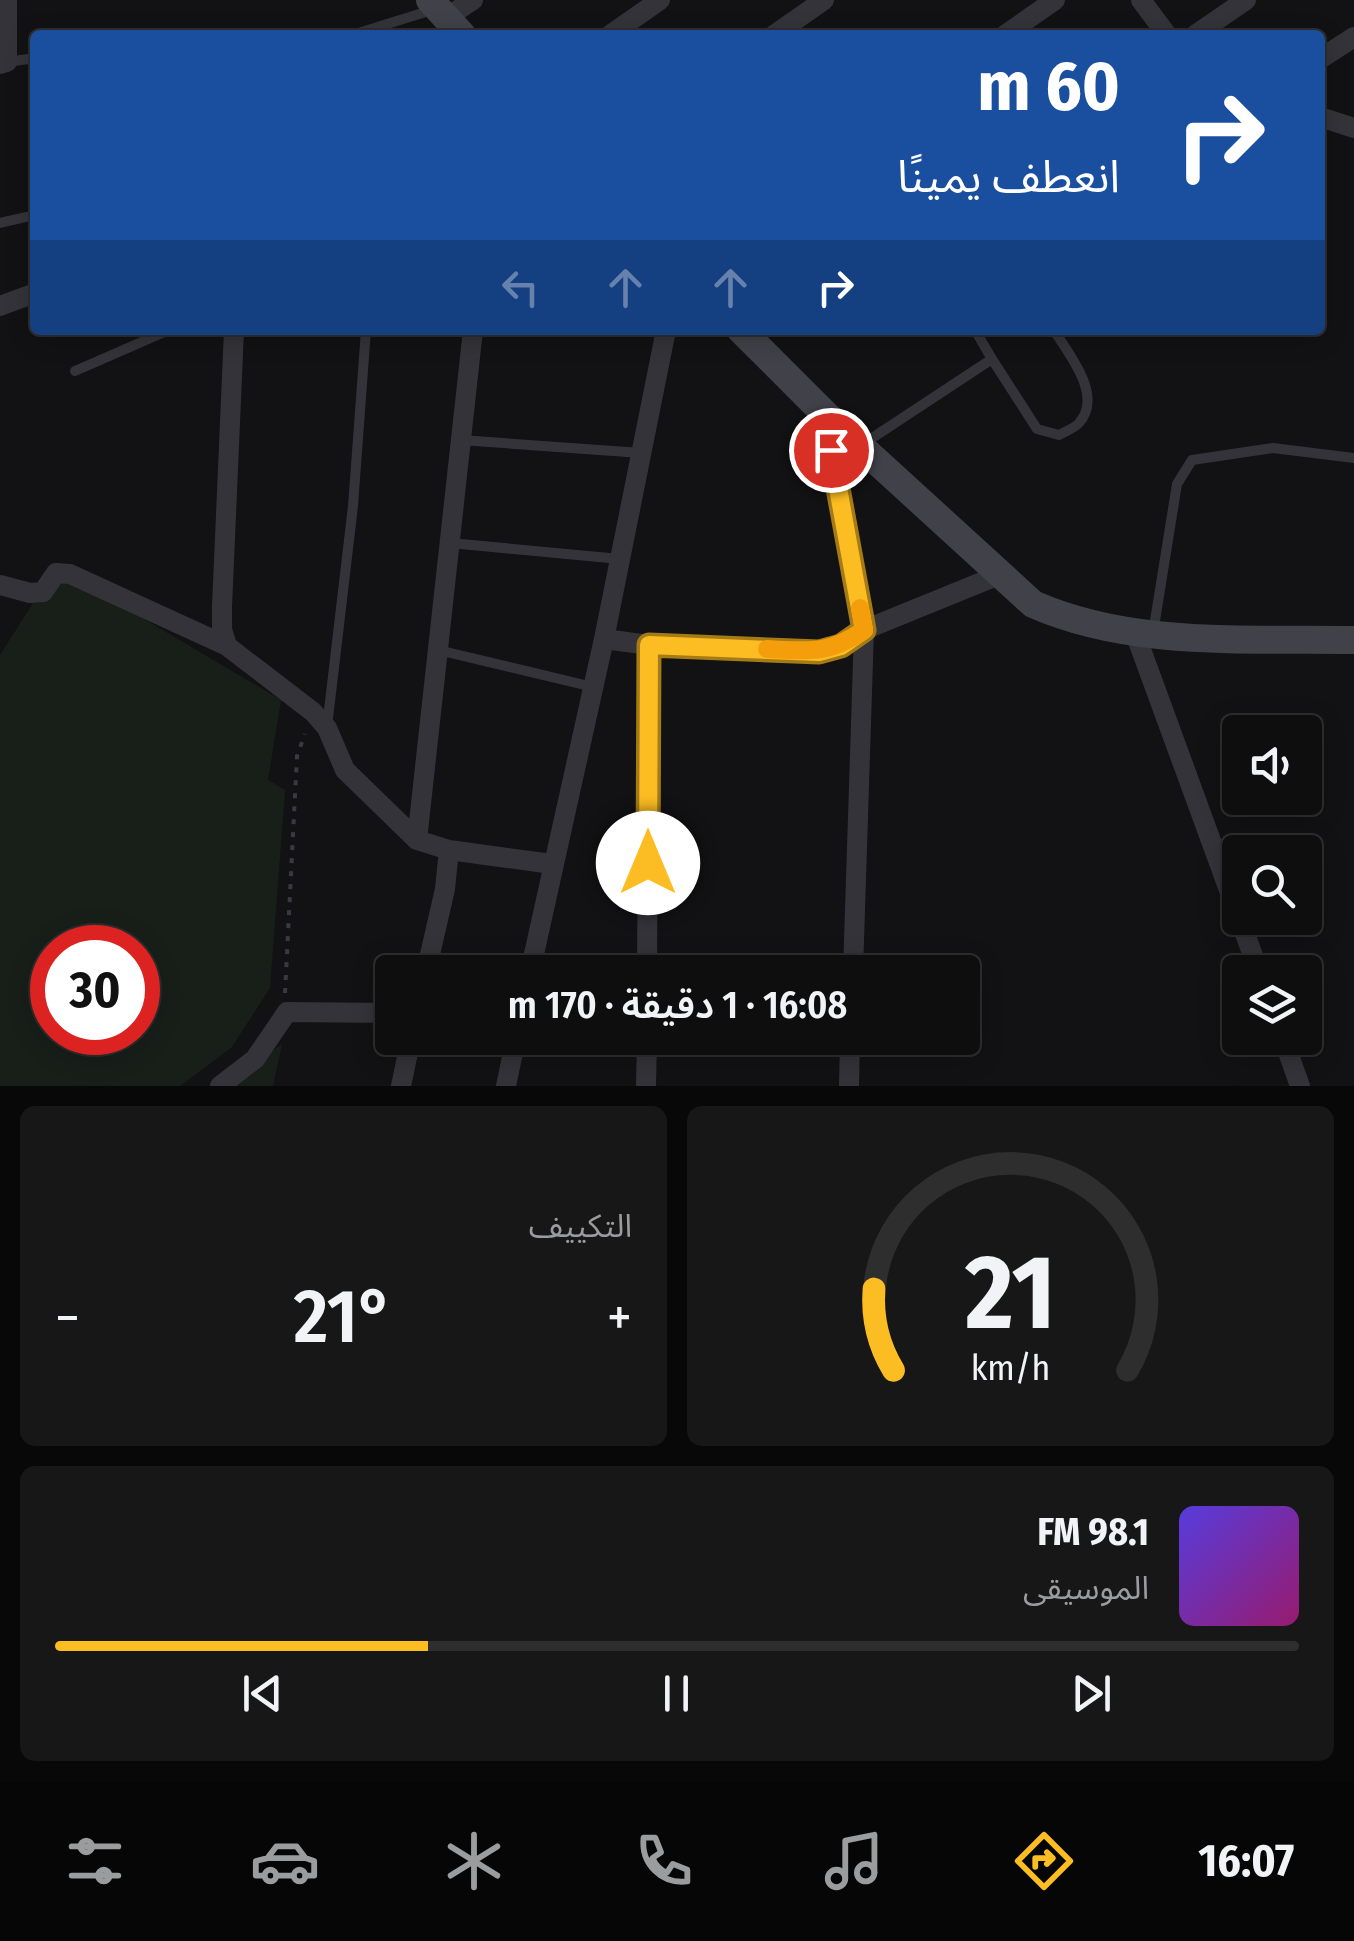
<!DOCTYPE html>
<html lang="ar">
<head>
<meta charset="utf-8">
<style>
  :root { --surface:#0e0e0f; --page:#171718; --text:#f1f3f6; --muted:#9b9c9e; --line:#2e2e2f; --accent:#fcbd22 }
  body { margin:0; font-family:"Fira Sans Condensed","Noto Sans Arabic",sans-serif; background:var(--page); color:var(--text); direction:rtl; height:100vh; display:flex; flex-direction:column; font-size:38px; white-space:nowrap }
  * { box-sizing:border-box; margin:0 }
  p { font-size:32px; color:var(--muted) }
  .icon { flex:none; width:55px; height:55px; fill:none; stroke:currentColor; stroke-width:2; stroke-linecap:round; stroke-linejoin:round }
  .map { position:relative; height:1086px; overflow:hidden; direction:ltr }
  .side { display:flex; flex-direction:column; gap:20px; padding:20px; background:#080808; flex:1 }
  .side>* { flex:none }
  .guide { position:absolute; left:30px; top:30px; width:1295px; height:305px; border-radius:10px; box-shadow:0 5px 25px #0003,0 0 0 2px var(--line); direction:rtl; background:#1a4fa0; color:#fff; overflow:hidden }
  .buttons { position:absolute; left:1222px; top:715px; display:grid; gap:20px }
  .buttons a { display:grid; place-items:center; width:100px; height:100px; border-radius:10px; background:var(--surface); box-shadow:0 5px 25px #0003,0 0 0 2px var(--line); font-size:50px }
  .speed { position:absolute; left:30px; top:925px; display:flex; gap:20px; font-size:50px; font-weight:700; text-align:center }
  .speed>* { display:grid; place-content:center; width:130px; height:130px; border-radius:50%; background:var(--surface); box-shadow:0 5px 25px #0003,0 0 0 2px var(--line); line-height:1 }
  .speed .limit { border:15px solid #d22; background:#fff; color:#111 }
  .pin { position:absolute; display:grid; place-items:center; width:85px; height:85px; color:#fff; margin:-42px; border:5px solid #fff; border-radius:50%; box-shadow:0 2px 10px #0007 }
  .me { position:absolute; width:110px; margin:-55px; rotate:0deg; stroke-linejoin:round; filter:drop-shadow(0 0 8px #0008) }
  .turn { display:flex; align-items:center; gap:35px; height:210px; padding:0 40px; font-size:45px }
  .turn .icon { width:130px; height:130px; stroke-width:2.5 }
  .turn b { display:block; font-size:70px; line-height:85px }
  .lanes { display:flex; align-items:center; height:95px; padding:0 40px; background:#0003; justify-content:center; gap:50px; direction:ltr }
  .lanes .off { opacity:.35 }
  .big { font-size:75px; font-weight:600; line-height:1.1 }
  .side .card { flex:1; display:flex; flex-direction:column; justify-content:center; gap:15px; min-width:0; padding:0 35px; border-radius:15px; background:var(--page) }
  .side .dial { align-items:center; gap:0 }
  .dial svg { height:260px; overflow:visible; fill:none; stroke:var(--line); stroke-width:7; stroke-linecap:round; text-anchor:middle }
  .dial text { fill:var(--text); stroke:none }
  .song { display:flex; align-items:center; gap:30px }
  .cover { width:120px; height:120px; border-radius:15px; background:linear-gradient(135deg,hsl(250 70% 55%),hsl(320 70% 35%)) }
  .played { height:10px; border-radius:5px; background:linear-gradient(90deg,var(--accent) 30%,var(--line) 30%) }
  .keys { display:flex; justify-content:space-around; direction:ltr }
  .heat { display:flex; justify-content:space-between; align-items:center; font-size:55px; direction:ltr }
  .side .tiles { flex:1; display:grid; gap:20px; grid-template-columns:1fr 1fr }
  .card:last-child { grid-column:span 2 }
  .trip { position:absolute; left:375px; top:955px; width:605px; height:100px; border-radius:10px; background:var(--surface); box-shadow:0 5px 25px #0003,0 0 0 2px var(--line); font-weight:600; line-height:100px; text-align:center; direction:rtl }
  .tabs { display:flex; height:160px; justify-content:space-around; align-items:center; background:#060606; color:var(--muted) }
  .tabs .icon { width:70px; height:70px }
  .tabs .active { color:var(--accent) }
  .tabs b { font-size:45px; color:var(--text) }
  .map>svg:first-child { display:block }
  .green { fill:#181f19; fill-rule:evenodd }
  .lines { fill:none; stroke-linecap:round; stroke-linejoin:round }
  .path { stroke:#393a40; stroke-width:4; stroke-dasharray:5 8; stroke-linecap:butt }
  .lane { stroke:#333339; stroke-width:10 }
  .street { stroke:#333339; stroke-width:20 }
  .secondary { stroke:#414249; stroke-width:28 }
  .route-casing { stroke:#a47b16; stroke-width:25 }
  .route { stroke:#fcbd22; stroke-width:18 }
  .slow { stroke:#f59e0b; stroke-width:18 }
</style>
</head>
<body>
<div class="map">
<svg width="1354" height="1086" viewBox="0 0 1354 1086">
  <rect width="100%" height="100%" fill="#121214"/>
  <path class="green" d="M56,567L281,700L268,780L285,790L270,988L232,1047L180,1086H0V655ZM52,948H138V1032H52Z
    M282,1044L273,1086H225Z"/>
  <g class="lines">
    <path class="path" d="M285,993L297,756L305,734"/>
    <path class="lane" d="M352,35L432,10
      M7,62L35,58
      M0,223L35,215
      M975,330L992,359
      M75,371L169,330
      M461,440L641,453
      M860,446L992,359L1037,429L1059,435C1064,432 1075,428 1079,423C1104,395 1068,354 1054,330
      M450,543L620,559
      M1153,633L1177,484L1192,460L1273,448L1354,458
      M438,650L593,687
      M327,727L353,506L366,330"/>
    <path class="street" d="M1141,0L1167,35
      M446,18L473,0
      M610,35L660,0
      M774,35L824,0
      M1005,35L1055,0
      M1195,35L1246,0
      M1320,59L1354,37
      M0,64L7,62V0
      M1320,117L1354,128
      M0,306L35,293
      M234,330L222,607V629L227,646L313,712L327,728L345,770L417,840L449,850L445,889L426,972
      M0,585L30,593L43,592L56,573L70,574L227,646
      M1135,633L1259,972
      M604,639L649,645L819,651L841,646L864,630L825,414
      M417,840L473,330
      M449,850L552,864
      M530,972L604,639L666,330
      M647,972L649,645
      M853,972L864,630L999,575
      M1283,1038L1300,1086
      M220,1086L255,1059L287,1012L392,1013
      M401,1086L411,1038
      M506,1086L516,1038
      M646,1086L647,1038
      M849,1086L850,1038"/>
    <path class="secondary" d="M430,0L462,35
      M741,330L825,414L1033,604C1132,648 1248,638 1354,640"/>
  </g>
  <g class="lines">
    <defs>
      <path id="route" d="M648,863L649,645L819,652L841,646L864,630L831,450"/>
    </defs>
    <use href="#route" class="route-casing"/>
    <use href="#route" class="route"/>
    <path class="slow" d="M767,649C809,651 828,655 864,630L860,608"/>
  </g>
</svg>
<div class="buttons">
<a><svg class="icon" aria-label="sound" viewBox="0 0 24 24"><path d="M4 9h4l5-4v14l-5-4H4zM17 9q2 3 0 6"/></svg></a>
<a><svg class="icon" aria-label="search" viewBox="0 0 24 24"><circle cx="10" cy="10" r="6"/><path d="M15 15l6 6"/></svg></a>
<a><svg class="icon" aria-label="layers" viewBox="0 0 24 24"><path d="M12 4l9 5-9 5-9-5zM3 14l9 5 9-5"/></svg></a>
</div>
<div class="speed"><div class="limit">30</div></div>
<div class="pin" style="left:831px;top:450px;background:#d93025"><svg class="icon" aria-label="arrive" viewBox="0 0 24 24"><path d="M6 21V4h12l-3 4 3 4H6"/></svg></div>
<svg class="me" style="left:648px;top:863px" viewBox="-20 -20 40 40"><circle r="19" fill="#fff"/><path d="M0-13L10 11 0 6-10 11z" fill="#fcbd22"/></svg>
<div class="trip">16:08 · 1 دقيقة · 170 m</div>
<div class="guide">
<div class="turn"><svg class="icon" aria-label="right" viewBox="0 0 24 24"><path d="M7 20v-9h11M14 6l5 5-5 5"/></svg><div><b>60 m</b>انعطف يمينًا</div></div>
<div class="lanes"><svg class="icon off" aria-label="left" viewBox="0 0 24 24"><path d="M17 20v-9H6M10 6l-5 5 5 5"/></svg><svg class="icon off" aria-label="ahead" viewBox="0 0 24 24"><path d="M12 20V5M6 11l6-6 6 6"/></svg><svg class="icon off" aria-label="ahead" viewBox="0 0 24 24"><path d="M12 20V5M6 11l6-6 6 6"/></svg><svg class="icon" aria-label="right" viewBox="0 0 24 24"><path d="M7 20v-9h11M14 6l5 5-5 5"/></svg></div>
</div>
</div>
<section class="side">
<div class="tiles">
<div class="card dial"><svg viewBox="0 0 100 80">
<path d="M14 69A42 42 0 1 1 86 69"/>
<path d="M14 69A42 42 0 0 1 8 44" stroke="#fcbd22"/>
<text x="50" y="56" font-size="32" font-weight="700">21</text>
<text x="50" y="72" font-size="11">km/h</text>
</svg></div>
<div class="card"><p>التكييف</p>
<div class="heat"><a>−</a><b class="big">21°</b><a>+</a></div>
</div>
<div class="card">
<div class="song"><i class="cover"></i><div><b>98.1 FM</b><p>الموسيقى</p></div></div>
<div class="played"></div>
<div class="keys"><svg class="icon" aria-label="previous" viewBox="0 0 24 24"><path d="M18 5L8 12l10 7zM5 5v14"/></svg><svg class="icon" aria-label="pause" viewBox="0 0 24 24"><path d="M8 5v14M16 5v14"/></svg><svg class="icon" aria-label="next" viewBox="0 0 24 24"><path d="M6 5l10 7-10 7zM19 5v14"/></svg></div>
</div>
</div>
</section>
<nav class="tabs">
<b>16:07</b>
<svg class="icon active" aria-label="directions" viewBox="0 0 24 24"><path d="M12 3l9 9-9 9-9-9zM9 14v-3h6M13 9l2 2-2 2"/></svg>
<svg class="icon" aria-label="music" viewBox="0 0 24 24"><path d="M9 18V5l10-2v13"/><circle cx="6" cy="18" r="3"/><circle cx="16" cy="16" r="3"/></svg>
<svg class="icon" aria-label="phone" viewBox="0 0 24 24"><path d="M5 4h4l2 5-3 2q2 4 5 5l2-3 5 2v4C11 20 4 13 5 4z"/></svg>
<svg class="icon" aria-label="climate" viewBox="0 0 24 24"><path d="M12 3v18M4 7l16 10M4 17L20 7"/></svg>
<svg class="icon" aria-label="car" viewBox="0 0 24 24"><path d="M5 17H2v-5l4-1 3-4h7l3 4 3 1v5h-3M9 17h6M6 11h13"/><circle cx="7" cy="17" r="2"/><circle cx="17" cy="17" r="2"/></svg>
<svg class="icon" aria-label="filters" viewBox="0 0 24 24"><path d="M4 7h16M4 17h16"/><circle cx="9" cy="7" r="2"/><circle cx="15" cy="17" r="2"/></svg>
</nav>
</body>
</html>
